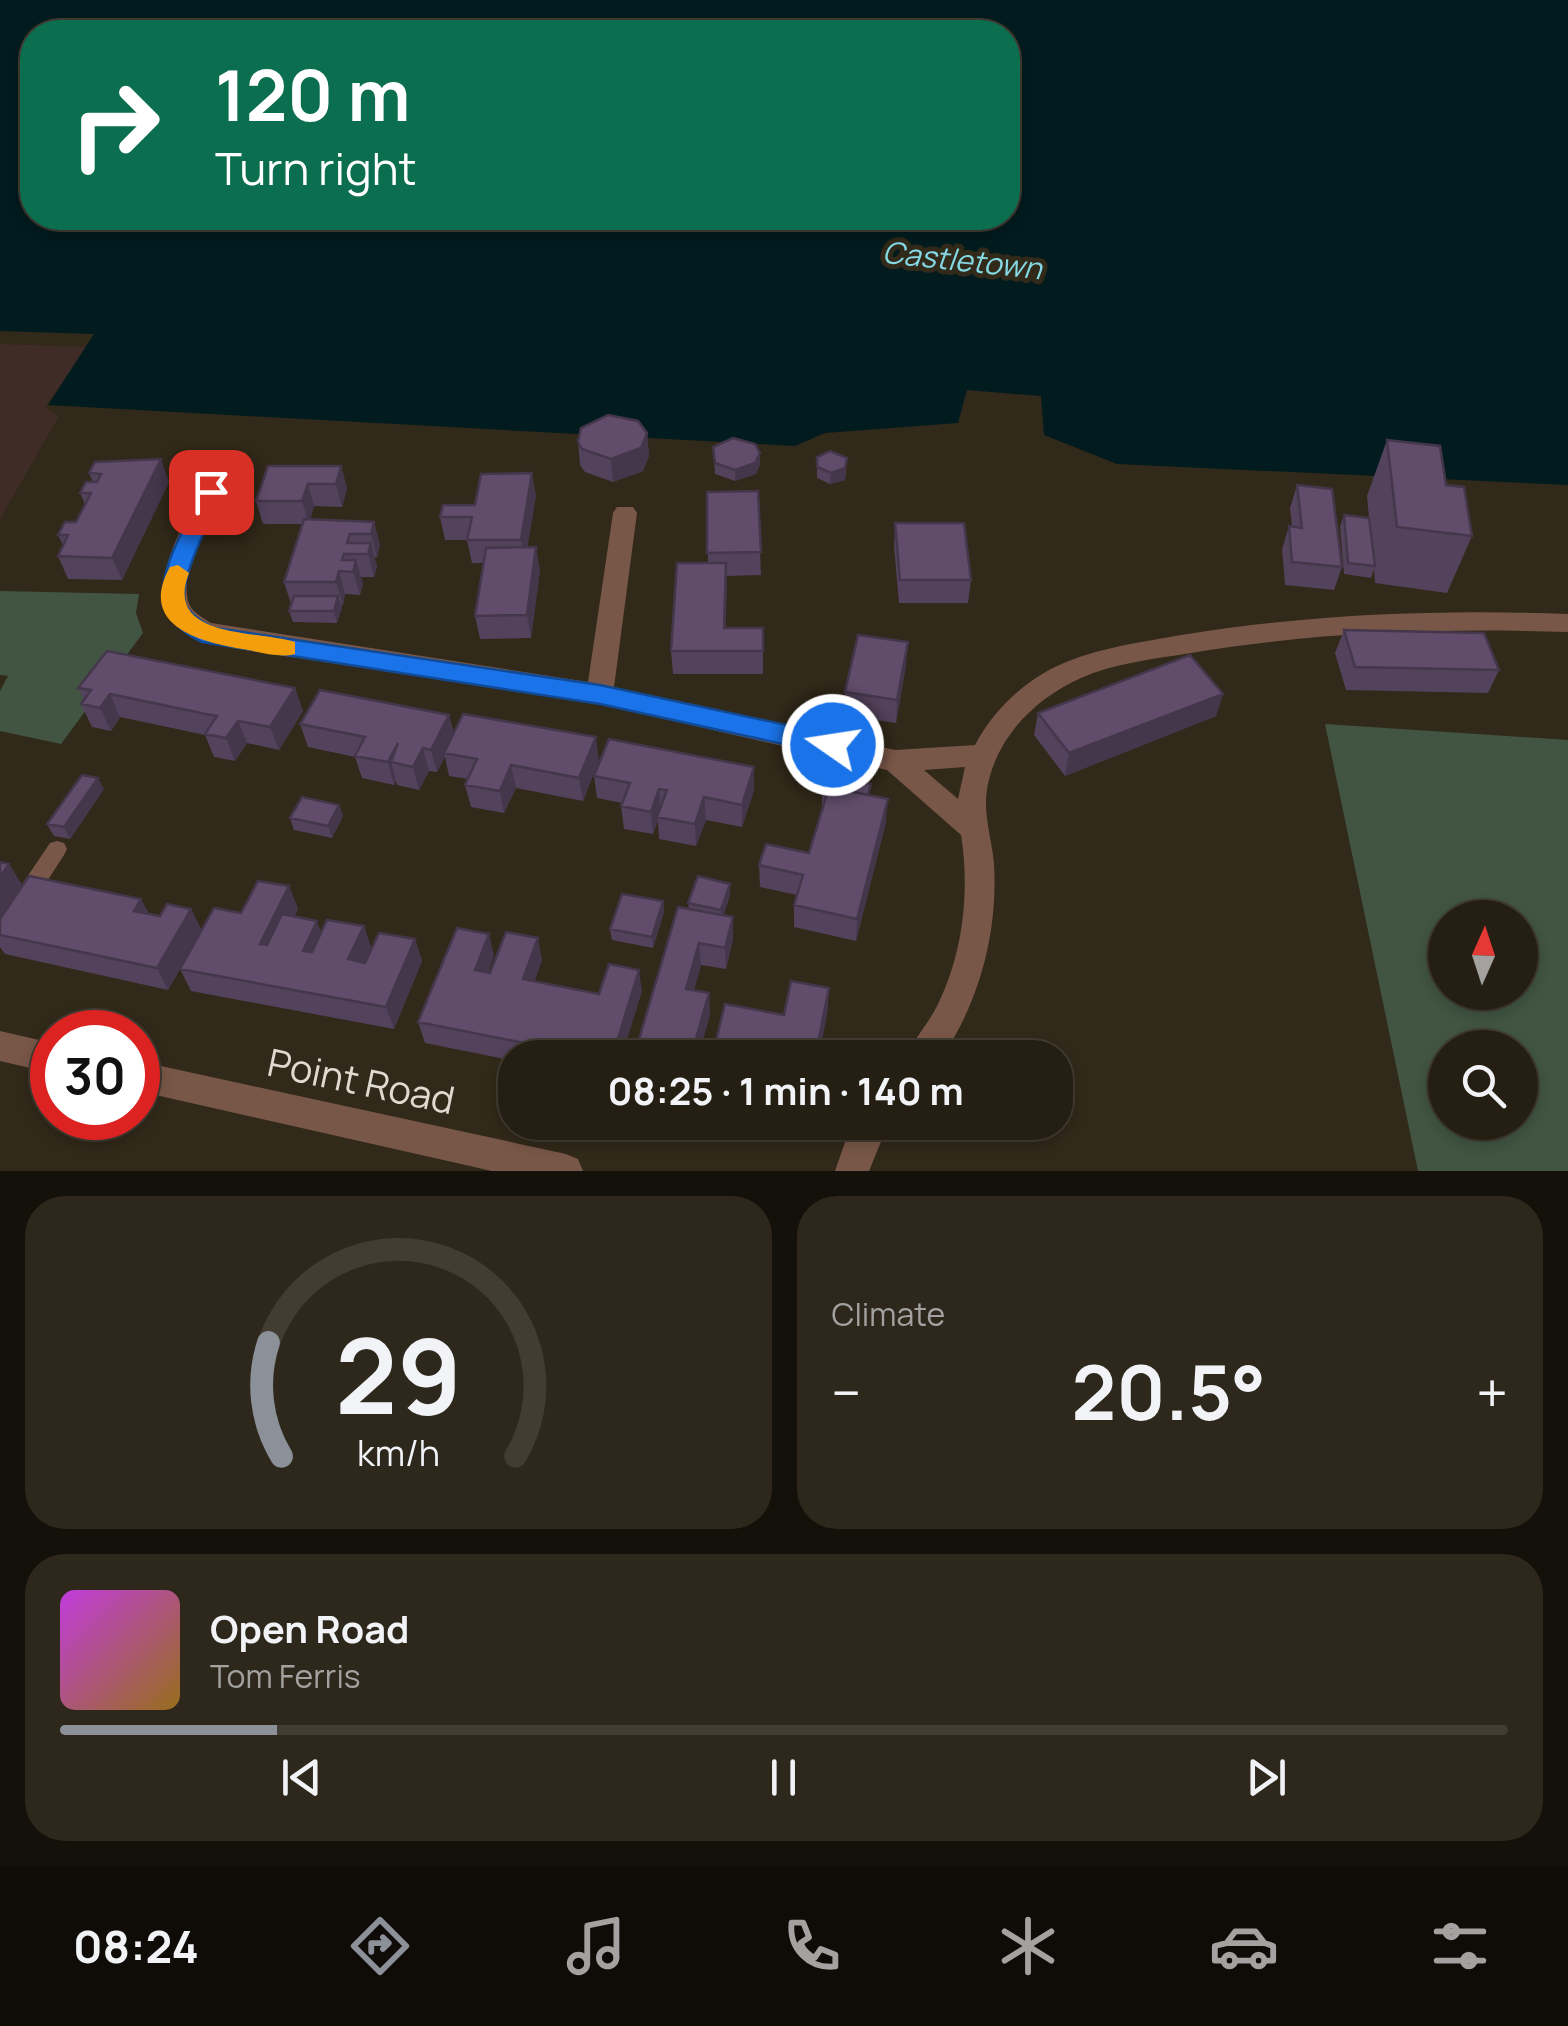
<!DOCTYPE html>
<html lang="en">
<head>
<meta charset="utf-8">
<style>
  :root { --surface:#251f13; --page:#2d271c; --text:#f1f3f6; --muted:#a3a2a0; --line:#423d33; --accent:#8c9099 }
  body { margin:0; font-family:Manrope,sans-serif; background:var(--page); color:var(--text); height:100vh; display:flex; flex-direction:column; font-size:38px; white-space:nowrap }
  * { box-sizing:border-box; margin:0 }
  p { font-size:32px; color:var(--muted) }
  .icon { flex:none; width:55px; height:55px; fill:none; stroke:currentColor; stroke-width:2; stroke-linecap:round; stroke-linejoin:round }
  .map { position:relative; height:1171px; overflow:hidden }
  .drawer { display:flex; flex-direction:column; gap:25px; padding:25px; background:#14110a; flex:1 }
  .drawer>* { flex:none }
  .top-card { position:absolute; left:20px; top:20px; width:1000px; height:210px; border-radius:40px; box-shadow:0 5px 15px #0003,0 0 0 2px var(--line); background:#0b6e4f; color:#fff; overflow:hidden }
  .needle { width:65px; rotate:3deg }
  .tools { position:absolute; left:1428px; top:900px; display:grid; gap:20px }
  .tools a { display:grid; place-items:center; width:110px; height:110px; border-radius:50%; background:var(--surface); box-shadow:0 5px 15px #0003,0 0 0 2px var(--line); font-size:50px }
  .speed { position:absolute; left:30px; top:1010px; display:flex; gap:20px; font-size:50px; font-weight:700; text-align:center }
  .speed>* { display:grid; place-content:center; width:130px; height:130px; border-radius:50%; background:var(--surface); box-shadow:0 5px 15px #0003,0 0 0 2px var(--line); line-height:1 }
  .speed .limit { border:15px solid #d22; background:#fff; color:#111 }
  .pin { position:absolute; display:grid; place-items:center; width:85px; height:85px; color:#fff; margin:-42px; border-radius:20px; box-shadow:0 5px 15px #0006 }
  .me { position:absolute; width:110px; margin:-55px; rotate:283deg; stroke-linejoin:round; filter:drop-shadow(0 0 8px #0008) }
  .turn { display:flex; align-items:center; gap:35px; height:210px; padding:0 30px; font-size:45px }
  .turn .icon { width:130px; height:130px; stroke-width:2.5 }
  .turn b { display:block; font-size:70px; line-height:85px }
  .big { font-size:75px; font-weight:700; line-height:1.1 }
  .drawer .card { flex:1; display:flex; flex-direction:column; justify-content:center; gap:15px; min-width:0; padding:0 35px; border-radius:40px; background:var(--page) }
  .drawer .dial { align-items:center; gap:0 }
  .dial svg { height:260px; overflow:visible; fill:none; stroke:var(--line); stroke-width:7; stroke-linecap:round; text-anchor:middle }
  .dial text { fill:var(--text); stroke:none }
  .song { display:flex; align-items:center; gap:30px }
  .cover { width:120px; height:120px; border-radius:15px; background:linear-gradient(135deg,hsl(290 70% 55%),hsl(40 70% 35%)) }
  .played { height:10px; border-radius:5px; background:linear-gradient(90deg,var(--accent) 15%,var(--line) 15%) }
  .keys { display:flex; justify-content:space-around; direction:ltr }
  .heat { display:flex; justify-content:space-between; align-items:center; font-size:55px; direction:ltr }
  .drawer .tiles { flex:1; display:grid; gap:25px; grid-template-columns:1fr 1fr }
  .card:last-child { grid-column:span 2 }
  .trip { position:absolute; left:498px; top:1040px; width:575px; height:100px; border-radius:40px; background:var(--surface); box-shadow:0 5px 15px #0003,0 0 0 2px var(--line); font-weight:700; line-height:100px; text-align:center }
  .tabs { display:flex; height:160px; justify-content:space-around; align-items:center; background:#0f0c08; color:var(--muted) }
  .tabs .icon { width:70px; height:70px }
  .tabs .on { color:var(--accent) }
  .tabs b { font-size:45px; color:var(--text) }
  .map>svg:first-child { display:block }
  .industrial { fill:#3f2c26 }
  .green { fill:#415542; fill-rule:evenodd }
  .water { fill:#021b1e; fill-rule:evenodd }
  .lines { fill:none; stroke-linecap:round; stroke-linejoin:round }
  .service { fill:#795748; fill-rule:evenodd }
  .minor { fill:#795748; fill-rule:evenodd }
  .tertiary { fill:#795748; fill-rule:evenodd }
  .wall { fill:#53425c }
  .shaded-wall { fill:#44364b }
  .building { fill:#614d6b; stroke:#44364b; stroke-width:2.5 }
  .route { fill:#1a73e8; stroke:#114b97; stroke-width:2.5 }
  .slow { fill:#f59e0b }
  .labels { text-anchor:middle; stroke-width:10; stroke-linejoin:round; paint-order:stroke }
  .far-water-label { font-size:30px; font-style:italic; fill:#84d8e4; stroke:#312919 }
  .near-street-label { font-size:38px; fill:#e0dbd1; stroke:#312919 }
</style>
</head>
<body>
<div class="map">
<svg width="1568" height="1171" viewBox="0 0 1568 1171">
  <rect width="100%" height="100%" fill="#312919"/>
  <path class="industrial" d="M0,344L87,347L45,407L59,416L0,519Z"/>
  <path class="green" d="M0,591L139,594L136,613L143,633L61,744L0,731V691L8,676L0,675Z
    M1325,724L1568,740V1171H1418ZM1445,918H1520V992H1445ZM1445,1048H1520V1122H1445Z"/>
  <path class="water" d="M0,0H1568V485L1117,464L1044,435L1041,396L967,390L958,423L825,433L795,446L48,405L94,334L0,331ZM32,32H1008V218H32Z"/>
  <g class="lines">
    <path class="service" d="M57,841L64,843L67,849L64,855L8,942L0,944V917L50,843Z"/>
    <path class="minor" d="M211,484L223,492C209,522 180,566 188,601C191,612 202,617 211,623L588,682L613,513L617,507H633L637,513L614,687L895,750L975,745C992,713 1017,688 1049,670C1089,649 1136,643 1181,635C1310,614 1438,609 1568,614V632C1441,628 1316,632 1191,653C1154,659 1115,663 1081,678C1034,699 996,738 987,789C983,815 992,839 994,864C998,931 980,1002 941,1058H906C914,1038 929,1023 938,1004C963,953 970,891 961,835L887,770L600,704L232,648C220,645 206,643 194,637C132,609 180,533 199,492ZM965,767L958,799L924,770Z
      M852,1122H889L869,1171H835Z"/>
    <path class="tertiary" d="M0,1031L52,1043V1073L0,1061Z
      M138,1061L566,1154L578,1159L583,1171H492L138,1091Z"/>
  </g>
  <path class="wall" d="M647,433L649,456L643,471L613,482L585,472L580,465L578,442Z
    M1387,440L1446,485L1472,536L1447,593L1375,583L1374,569L1371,578L1344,574L1340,527L1344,515L1369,518L1367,496Z
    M713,447L760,453V464L756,474L735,481L715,474Z
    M817,457L847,458L845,480L830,484L817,478Z
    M95,462L169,482L122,580L68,579L58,556L63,545L58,535L76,522L85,504L80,493L93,482L89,473Z
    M341,466L347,489L342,507L314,506L310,519L374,522L380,545L377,557H374L377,566L374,577H361L363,583L360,595L345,594L343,605H341L342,607L337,623L293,622L289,611L291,604L284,582L303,524H263L256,501Z
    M1297,485L1342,567L1334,590L1285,585L1282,549L1289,526L1292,527L1290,508Z
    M758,491L761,575L726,576V628H763V674H673L671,651L708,563L707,492Z
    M536,496L527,547L540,570L531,638L480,639L475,616L484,563H472L467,540H445L440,517L475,505Z
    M895,523L971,580L968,603H899L894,546Z
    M1344,630L1499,670L1488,693L1346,690L1335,653Z
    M906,665L896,723L844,715L845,692Z
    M78,688H295L303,711L279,750L247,743L235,761L214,757L205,735L120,717L111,731L92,727L81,704L84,700Z
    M1223,694L1216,716L1065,776L1034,735L1038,713Z
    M449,715L454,733L599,760L583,801L516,788L504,813L471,807L465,785L468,779L449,776L445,757L437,772L429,771L419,790L397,785L396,781L394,785L362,778L355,757L308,747L300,724Z
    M754,767V790L742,827L706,820L696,846L659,839L658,821L653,834L624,829L621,806L622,803L597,798L594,776Z
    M104,789L70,839L54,836L47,824Z
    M822,793L870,796L886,822L856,941L794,927V905L797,895L760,887L759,865L809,853L823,805L822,804Z
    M339,805L343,816L332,838L294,830L290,818Z
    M0,862L9,864L22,886L160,916L191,909L201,930L241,913L289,886L298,909L294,916L321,932L364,926L371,948L365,963L415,939L422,961L394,1029L191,991L180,969L183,964L168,990L5,954L0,947Z
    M730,895L723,916L733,917V939L726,969L701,965L694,990L709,993L710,1014L698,1058H638L637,1046L689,909L688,903Z
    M663,901L664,912L653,948L612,940L610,929Z
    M494,955L488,973L542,960L534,981L599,994L642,991L621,1058H515V1061L425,1043L418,1022Z"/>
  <path class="shaded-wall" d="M647,433L649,456L643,471L613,482L611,459Z
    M760,453V464L756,474L735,481V470Z
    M847,458L845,480L830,484L831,473Z
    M161,459L169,482L122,580L112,558Z
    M341,466L347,489L342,507L336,484Z
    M532,473L536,496L525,563L521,540Z
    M308,484L314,506L309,524L302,501Z
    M374,522L380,545L377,557L371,534Z
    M371,543L377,566L374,577L368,554Z
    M536,547L540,570L531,638L527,615Z
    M356,560L363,583L360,595L353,572Z
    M726,563L727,586L725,651L724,628Z
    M339,571L345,594L343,605L336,582Z
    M338,596L342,607L337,623L334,611Z
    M908,642L906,665L896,723L897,700Z
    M295,688L303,711L279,750L270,727Z
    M110,694L120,717L111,731L100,708Z
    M1223,694L1216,716L1065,776L1069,753Z
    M449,715L455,738L444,753L445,757L437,772L431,750Z
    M238,721L247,743L235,761L226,738Z
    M596,737L599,760L583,801L579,778Z
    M398,743L391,762L396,781L394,785L388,762Z
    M423,748L429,771L419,790L413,767Z
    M511,765L516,788L504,813L500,791Z
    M754,767V790L742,827V805Z
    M98,778L104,789L70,839L64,827Z
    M659,789L661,811L657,817L658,821L653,834L651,812Z
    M704,797L706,820L696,846L695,824Z
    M888,799L886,822L856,941L857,919Z
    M339,805L343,816L332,838L328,826Z
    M9,864L23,886L0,919V877Z
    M730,884V895L722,921L721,910Z
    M289,886L298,909L270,965L260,944Z
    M141,899L153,921L134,911Z
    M663,901L664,912L653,948L652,937Z
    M191,909L202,931L168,990L157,968Z
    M733,917V939L726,969L725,948Z
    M317,921L325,943L311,973L303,951Z
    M364,926L371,948L356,981L348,959Z
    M489,934L494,955L480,992L475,970Z
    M538,938L542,960L528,1001L523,979Z
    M415,939L422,961L394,1029L386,1007Z
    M699,943L701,965L688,1010L686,989Z
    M639,970L642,991L621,1058H612Z
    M829,988L828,1009L819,1058H815Z
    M709,993L710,1014L698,1058H691Z"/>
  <path class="building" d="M608,415L638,421L647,433L641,448L611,459L582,449L578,442L581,428Z
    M733,438L755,444L760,453L755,463L735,470L715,463L713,447Z
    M1387,440L1440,446L1446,485L1464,487L1472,536L1397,527Z
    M830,451L847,458L845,468L831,473L817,467V457Z
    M161,459L112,558L58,556L68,535H58L65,522H76L91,493H80L86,482H97L101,474L89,473L95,462Z
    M268,466H341L336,484H308L302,501H256Z
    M532,473L521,540H467L472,517H440L443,505H475L481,474Z
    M1297,485L1332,489L1342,567L1292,562L1289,526L1302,528Z
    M758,491L761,552L707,553V492Z
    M1344,515L1369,518L1375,566L1348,563Z
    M304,519L374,522L371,534H350L347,543H371L368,554H344L342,560H356L353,572L339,571L336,582H284Z
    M895,523H964L971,580H900Z
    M536,547L527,615L475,616L486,548Z
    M677,563H726L724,628H763V651H671Z
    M294,596H338L334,611H289Z
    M1344,630L1484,633L1499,670L1355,667Z
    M858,635L908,642L897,700L845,692Z
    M107,651L295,688L270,727L238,721L226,738L205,734L217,716L206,714L110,694L100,708L81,704L91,690L78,688Z
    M1190,655L1223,694L1069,753L1038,713Z
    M320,690L449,715L431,750L423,748L413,767L391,762L398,743L388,762L355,756L365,737L300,724Z
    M463,714L596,737L579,778L511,765L500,791L465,785L477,759L444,753Z
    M609,739L754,767L742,805L704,797L695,824L657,817L667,790L659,789L651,812L621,806L630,783L594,776Z
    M82,775L98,778L64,827L47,824Z
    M828,775L871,784L868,795L829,787L827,794L822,793Z
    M829,787L888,799L857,919L794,905L803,875L759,865L766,844L809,853Z
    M302,797L339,805L328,826L290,818Z
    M0,862L9,864L0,877Z
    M29,876L141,899L134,911L160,916L167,904L191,909L157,968L0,935V919Z
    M698,876L730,884L721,910L688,903Z
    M258,881L289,886L260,944L267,945L282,914L317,921L303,951L312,952L327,920L364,926L348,959L365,963L379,933L415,939L386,1007L180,969L214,908L241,913Z
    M622,894L663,901L652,937L610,929Z
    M678,907L733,917L725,948L699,943L686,989L709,993L691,1056L637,1046Z
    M457,928L489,934L475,970L490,973L506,932L538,938L523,979L599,994L609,964L639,970L612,1058H600L418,1022Z
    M791,981L829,988L815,1058L712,1057L725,1004L784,1015Z"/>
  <path class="route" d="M211,485L222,492C212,516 178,580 185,603C190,616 203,623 215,628L600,685L833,735L846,745L833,755L600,704L202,642C129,608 178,546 201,492Z"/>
  <path class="slow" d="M178,565L189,573C163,639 257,630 295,642V654C281,658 263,653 248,650C204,643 136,628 170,567Z"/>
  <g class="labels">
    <g class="far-water-label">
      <text transform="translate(962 261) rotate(6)" y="10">Castletown</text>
    </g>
    <g class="near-street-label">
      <text transform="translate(361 1082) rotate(12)" y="13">Point Road</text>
    </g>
  </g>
</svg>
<div class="tools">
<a><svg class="needle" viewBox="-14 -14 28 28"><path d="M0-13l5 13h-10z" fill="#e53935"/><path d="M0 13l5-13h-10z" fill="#a3a2a0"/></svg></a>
<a><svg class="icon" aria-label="search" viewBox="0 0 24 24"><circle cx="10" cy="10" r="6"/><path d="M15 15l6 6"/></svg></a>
</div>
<div class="speed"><div class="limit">30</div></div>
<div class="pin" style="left:211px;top:492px;background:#d93025"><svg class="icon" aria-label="arrive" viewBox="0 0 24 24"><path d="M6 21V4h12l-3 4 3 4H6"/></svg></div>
<svg class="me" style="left:833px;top:745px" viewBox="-20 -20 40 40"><circle r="17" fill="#1a73e8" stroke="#fff" stroke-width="3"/><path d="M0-11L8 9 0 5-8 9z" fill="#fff"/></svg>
<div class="trip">08:25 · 1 min · 140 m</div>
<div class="top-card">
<div class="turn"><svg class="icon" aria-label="right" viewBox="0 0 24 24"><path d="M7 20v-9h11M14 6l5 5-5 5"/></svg><div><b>120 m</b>Turn right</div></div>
</div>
</div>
<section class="drawer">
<div class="tiles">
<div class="card dial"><svg viewBox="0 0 100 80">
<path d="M14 69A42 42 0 1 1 86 69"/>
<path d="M14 69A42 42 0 0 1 10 34" stroke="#8c9099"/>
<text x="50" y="56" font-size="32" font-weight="700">29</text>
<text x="50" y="72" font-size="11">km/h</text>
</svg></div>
<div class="card"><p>Climate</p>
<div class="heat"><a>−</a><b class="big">20.5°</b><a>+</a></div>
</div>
<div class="card">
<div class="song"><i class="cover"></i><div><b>Open Road</b><p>Tom Ferris</p></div></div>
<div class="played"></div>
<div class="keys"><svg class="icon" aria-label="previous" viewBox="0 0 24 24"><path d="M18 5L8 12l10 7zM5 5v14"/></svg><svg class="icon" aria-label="pause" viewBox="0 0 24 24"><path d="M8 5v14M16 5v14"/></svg><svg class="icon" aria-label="next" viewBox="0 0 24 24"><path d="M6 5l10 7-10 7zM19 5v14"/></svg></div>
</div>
</div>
</section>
<nav class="tabs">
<b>08:24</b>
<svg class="icon on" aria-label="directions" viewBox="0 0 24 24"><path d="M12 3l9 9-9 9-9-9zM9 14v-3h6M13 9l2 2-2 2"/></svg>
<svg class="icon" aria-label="music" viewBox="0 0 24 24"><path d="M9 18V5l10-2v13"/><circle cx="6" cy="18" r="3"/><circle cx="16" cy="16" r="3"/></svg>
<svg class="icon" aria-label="phone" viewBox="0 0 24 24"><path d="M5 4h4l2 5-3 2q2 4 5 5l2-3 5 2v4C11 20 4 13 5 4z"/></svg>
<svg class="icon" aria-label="climate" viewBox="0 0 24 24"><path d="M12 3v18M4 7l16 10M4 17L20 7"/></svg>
<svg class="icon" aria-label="car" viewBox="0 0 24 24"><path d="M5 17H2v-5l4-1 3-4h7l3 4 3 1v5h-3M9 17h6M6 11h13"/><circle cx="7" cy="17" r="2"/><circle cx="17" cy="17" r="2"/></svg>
<svg class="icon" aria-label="filters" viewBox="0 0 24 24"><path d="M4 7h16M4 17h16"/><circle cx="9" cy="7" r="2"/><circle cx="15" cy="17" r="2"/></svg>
</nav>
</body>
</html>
